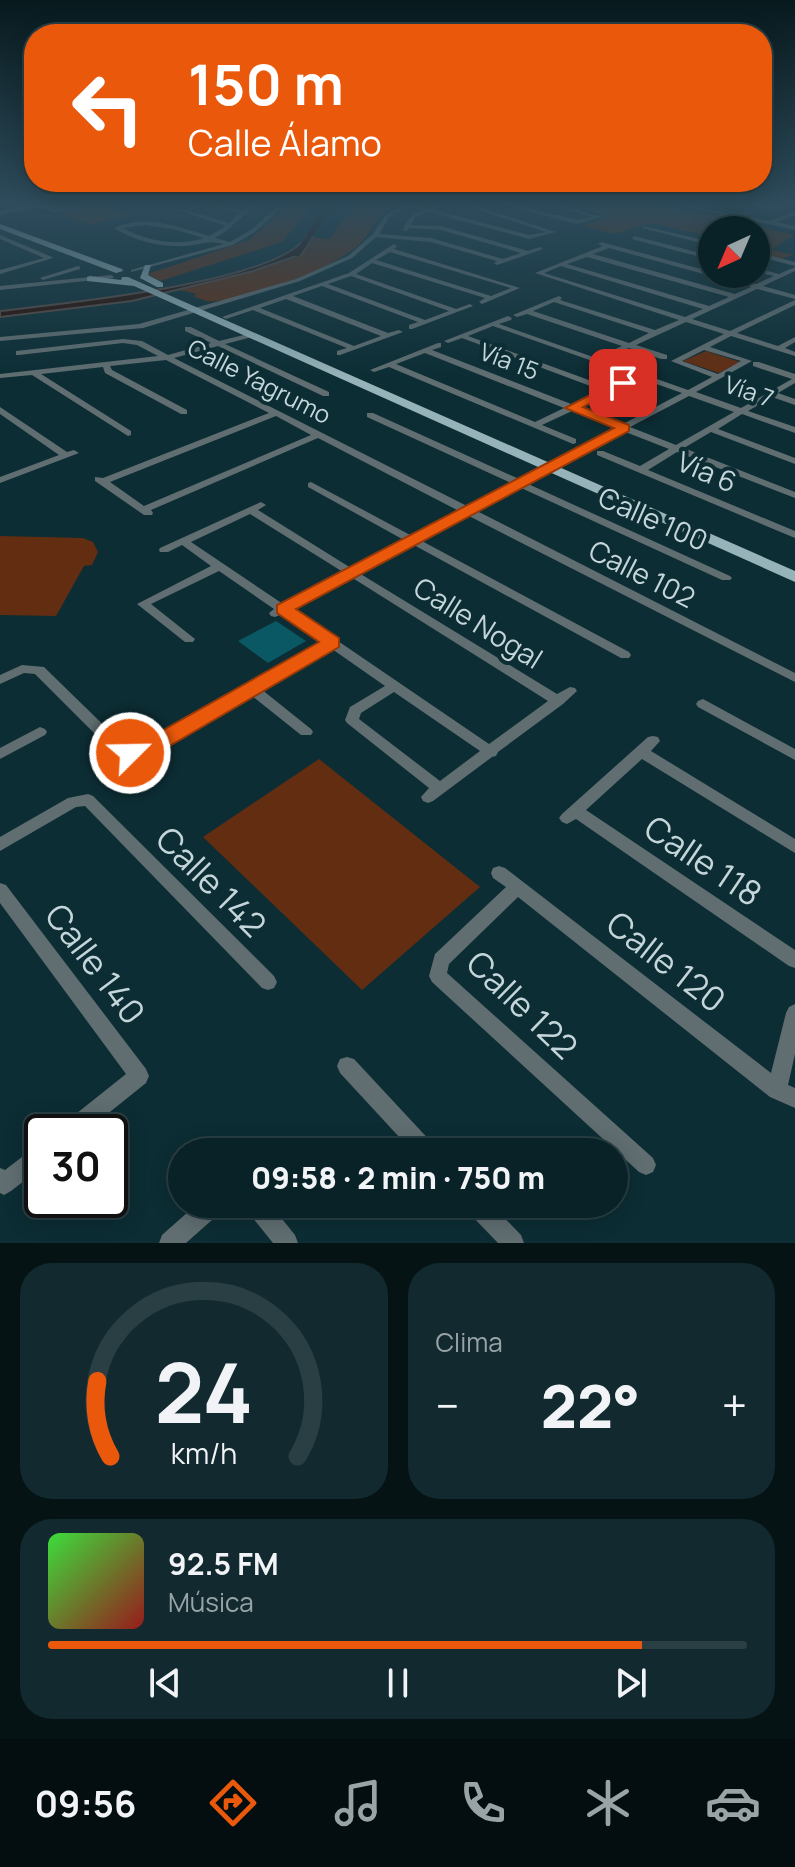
<!DOCTYPE html>
<html lang="es">
<head>
<meta charset="utf-8">
<style>
  :root { --surface:#092227; --page:#122a2f; --text:#f1f3f6; --muted:#99a4a7; --line:#293f44; --accent:#ea580c }
  body { margin:0; font-family:Manrope,sans-serif; background:var(--page); color:var(--text); height:100vh; display:flex; flex-direction:column; font-size:30px; white-space:nowrap }
  * { box-sizing:border-box; margin:0 }
  p { font-size:26px; color:var(--muted) }
  .icon { flex:none; width:44px; height:44px; fill:none; stroke:currentColor; stroke-width:2; stroke-linecap:round; stroke-linejoin:round }
  .map { position:relative; height:1243px; overflow:hidden }
  .panel { display:flex; flex-direction:column; gap:20px; padding:20px; background:#051315; flex:1 }
  .panel>* { flex:none }
  .hud { position:absolute; left:24px; top:24px; width:748px; height:168px; border-radius:32px; box-shadow:0 4px 20px #0003,0 0 0 2px var(--line); background:#ea580c; color:#fff; overflow:hidden }
  .needle { width:52px; rotate:224deg }
  .buttons { position:absolute; left:698px; top:216px; display:grid; gap:16px }
  .buttons a { display:grid; place-items:center; width:72px; height:72px; border-radius:50%; background:var(--surface); box-shadow:0 4px 20px #0003,0 0 0 2px var(--line); font-size:40px }
  .speed { position:absolute; left:24px; top:1114px; display:flex; gap:16px; font-size:40px; font-weight:700; text-align:center }
  .speed>* { display:grid; place-content:center; width:104px; height:104px; border-radius:50%; background:var(--surface); box-shadow:0 4px 20px #0003,0 0 0 2px var(--line); line-height:1 }
  .speed .limit { border:4px solid #111; border-radius:12px; background:#fff; color:#111 }
  .pin { position:absolute; display:grid; place-items:center; width:68px; height:68px; color:#fff; margin:-34px; border-radius:16px; box-shadow:0 4px 12px #0006 }
  .me { position:absolute; width:88px; margin:-44px; rotate:67deg; stroke-linejoin:round; filter:drop-shadow(0 0 6px #0008) }
  .turn { display:flex; align-items:center; gap:28px; height:168px; padding:0 32px; font-size:36px }
  .turn .icon { width:104px; height:104px; stroke-width:2.5 }
  .turn b { display:block; font-size:56px; line-height:68px }
  .big { font-size:60px; font-weight:800; line-height:1.1 }
  .panel .card { flex:1; display:flex; flex-direction:column; justify-content:center; gap:12px; min-width:0; padding:0 28px; border-radius:32px; background:var(--page) }
  .panel .dial { align-items:center; gap:0 }
  .dial svg { height:208px; overflow:visible; fill:none; stroke:var(--line); stroke-width:7; stroke-linecap:round; text-anchor:middle }
  .dial text { fill:var(--text); stroke:none }
  .song { display:flex; align-items:center; gap:24px }
  .cover { width:96px; height:96px; border-radius:12px; background:linear-gradient(135deg,hsl(120 70% 55%),hsl(0 70% 35%)) }
  .played { height:8px; border-radius:4px; background:linear-gradient(90deg,var(--accent) 85%,var(--line) 85%) }
  .keys { display:flex; justify-content:space-around; direction:ltr }
  .heat { display:flex; justify-content:space-between; align-items:center; font-size:44px; direction:ltr }
  .panel .tiles { flex:1; display:grid; gap:20px; grid-template-columns:1fr 1fr }
  .card:last-child { grid-column:span 2 }
  .trip { position:absolute; left:168px; top:1138px; width:460px; height:80px; border-radius:40px; background:var(--surface); box-shadow:0 4px 20px #0003,0 0 0 2px var(--line); font-weight:800; line-height:80px; text-align:center }
  .menu { display:flex; height:128px; justify-content:space-around; align-items:center; background:#040e10; color:var(--muted) }
  .menu .icon { width:56px; height:56px }
  .menu .active { color:var(--accent) }
  .menu b { font-size:36px; color:var(--text) }
  .map>svg:first-child { display:block }
  .green { fill:#632d12 }
  .water { fill:#280b01; stroke:#574842; stroke-width:2 }
  .lines { fill:none; stroke-linecap:round; stroke-linejoin:round }
  .river { fill:#280b01; fill-rule:evenodd }
  .building { fill:#0a5864 }
  .minor { fill:#606e71; fill-rule:evenodd }
  .major { fill:#96b3b9; fill-rule:evenodd }
  .route { fill:#ea580c; stroke:#983908; stroke-width:2 }
  .labels { text-anchor:middle; stroke-width:8; stroke-linejoin:round; paint-order:stroke }
  .far-street-label { font-size:24px; fill:#c5d6da; stroke:#0c2d34 }
  .street-label { font-size:28px; fill:#c5d6da; stroke:#0c2d34 }
  .near-street-label { font-size:34px; fill:#c5d6da; stroke:#0c2d34 }
</style>
</head>
<body>
<div class="map">
<svg width="795" height="1243" viewBox="0 0 795 1243">
  <rect width="100%" height="100%" fill="#0c2d34"/>
  <path class="green" d="M99,204L130,215L91,225L57,213Z
    M290,204H314L282,242L160,281L148,274L249,240Z
    M362,204H403C369,215 378,230 355,248C324,272 256,296 217,301C208,303 201,299 193,296L197,294L175,289L253,271L302,254L313,237L329,239L346,216Z
    M599,204H653L703,215L711,213L737,217L731,221L795,235L771,249L793,255L781,259L756,253L760,249L756,248V230H712V237L652,223L614,234L582,226L609,217L581,209Z
    M706,351L737,361L740,362L719,373L683,361Z
    M0,536L83,538L93,542L98,552L92,565L84,566L56,616L0,615Z
    M319,759L480,887L362,990L203,837Z"/>
  <path class="water" d="M307,235L313,237L302,254L253,271L132,301L0,317V311C57,304 282,283 307,235Z"/>
  <g class="lines">
    <path class="river" d="M326,204H334L299,256H293Z"/>
  </g>
  <path class="building" d="M276,621L306,641L268,663L238,641Z"/>
  <g class="lines">
    <path class="minor" d="M32,204H46L44,205C61,211 78,204 96,204L55,213L38,207L0,215V211Z
      M203,204H211L189,211L229,223L239,213L220,208V206L242,211L251,204H257L226,231L215,238L230,242L251,230L280,204H286L255,232L233,245L131,272V270L224,244C204,239 200,246 181,246C158,247 133,240 114,228C145,214 178,227 209,236L226,226L180,211ZM145,225L173,229L204,238C176,247 148,241 122,228Z
      M407,204L428,208L441,204H448L434,210L529,235L546,232L461,204H469L556,232L529,239L429,212L415,217L411,225L441,226L528,251L540,247L543,249L497,265L494,263L497,261L431,242L376,237L352,258L300,281L143,328L0,341V337L139,324L296,279L348,256L373,234L386,214ZM409,207L423,210C411,215 405,221 403,231H407L409,228L441,230L521,253L503,259L431,238L379,234L390,216Z
      M502,204H511L577,220L592,217L551,204H559L602,217L577,224Z
      M675,204C694,204 723,216 738,214C756,211 767,199 786,207L783,209L770,206L742,216L770,221L795,211V215L776,222L795,226V230Z
      M643,226L712,242V246L643,228Z
      M0,235L52,257L53,258L0,274V270L44,258L0,239Z
      M634,236L712,256V260L632,239Z
      M601,242L712,272V274L756,284L774,276L756,272V268L779,274L795,267V271L763,286L795,295V299L757,289L692,319L730,331L795,300V305L737,333L778,346L795,337V342L785,348L795,352V356L731,336L710,347L752,361L696,392L741,408L792,379L753,366V362H759L795,374V383L778,393L795,399V405L772,397L748,411L795,427V433L742,414L718,429L795,458V464L711,432L684,448L795,492V498L677,452L648,470L795,531V538L597,455V451H603L640,466L669,449L623,431L526,483L730,576L732,578L730,580H722L519,487L475,510L795,673V682L467,515L420,540L629,652L631,655L629,658H621L412,544L359,573L557,694L570,687L575,688L577,691L563,704L498,752L496,756L492,757L433,801L428,803L423,801L421,797L429,788L347,723L345,720L350,707L385,686L332,649L261,689L311,729L313,732L311,735H301L251,695L151,753L130,758L115,754L35,674L24,673L0,684V675L22,665L44,667L125,746L130,748L142,745L323,643L282,614L275,617L271,616L269,613L274,609L219,571L151,604L195,639L193,642H185L137,604L211,566L182,545L168,552H160L159,550L160,548L261,502L266,505L258,510L351,568L404,540L308,487V483L311,482L412,536L459,511L318,438L151,510L153,513L152,515H144L95,481V477L103,478L269,413L166,360L110,366L112,370L187,410V414H181L105,373L103,367L41,374L131,431V435L128,436L32,375L0,378V374L158,356L137,345L123,343L19,355H16V351L123,339L142,341L168,355L211,343L185,331V327H191L219,341L252,333V337L225,344L329,392V396H323L218,346L174,358L467,506L511,483L367,417V413H373L519,479L616,428L572,411L542,425L576,439V443L573,444L389,367L374,372L370,370L438,343H441V347L432,350L571,404L601,390L462,338L448,343L444,341L508,316L512,318L511,320L499,324L596,358L622,346L527,314L517,317L513,315L559,296L562,298L560,300L655,330L679,320L535,273L603,246L598,244ZM609,248L751,287L735,294L593,254ZM587,257L729,297L709,306L567,264ZM561,266L703,309L685,317L544,273ZM554,302L649,333L629,343L533,311ZM686,322L724,334L671,361L712,377L688,390L603,360L629,348L661,359H667V355L636,345ZM493,326L632,375L608,387L468,336ZM704,350L741,361L718,374L682,361ZM425,353L564,408L535,422L396,364ZM639,378L682,393L623,424L579,407ZM689,396L734,412L676,445L630,427ZM276,416L311,435L144,506L110,482ZM250,514L343,572L283,604L191,542ZM351,577L548,701L489,744L291,609ZM394,692L480,751L440,781L359,719L361,713Z
      M394,244L397,246L394,249L520,288L482,304L479,302L485,298L372,263L356,274L456,309L470,304L473,306L412,329H409V325L418,322L322,286L293,296L388,333L399,330L403,332L340,355H337V351L347,348L253,310L226,319L222,317L349,273ZM390,252L511,288L491,296L376,260ZM351,276L449,311L425,320L328,284ZM286,299L381,336L354,346L260,308Z
      M756,252L795,262V266L756,256Z
      M78,266L80,267V269L43,280L40,278Z
      M111,275L114,277L113,278L0,290V286Z
      M0,407L67,452L74,450L79,453L0,483V477L59,455L0,414Z
      M703,699L795,749V760L698,707L696,704L698,701Z
      M40,727L45,729L47,732L45,735L0,759V748Z
      M653,736L658,737L660,741L651,751L795,839V853L642,759L586,810L795,950V968L789,966L576,819L567,824L562,822L559,818L562,814L648,737Z
      M88,794L93,796L274,976L277,982L274,988L268,990L262,988L85,806L76,807L0,851V837L68,798Z
      M499,866L505,868L771,1073L786,1013L789,1007L795,1004V1054L788,1085L795,1088V1108L770,1097L518,897L449,964L447,973L653,1158L656,1165L653,1172L646,1175L639,1172L432,982L429,976L435,954L506,887L493,878L491,873L493,868Z
      M0,883L6,885L146,1069L149,1076L146,1083L85,1132H59L62,1125L126,1074L0,903Z
      M347,1057L354,1059L434,1145L437,1152H413L340,1073L337,1066L340,1059Z
      M42,1144V1167L11,1191L4,1195L0,1193V1168L5,1170L35,1147Z
      M197,1204H224L221,1212L186,1243H159L162,1235Z
      M245,1204H270L295,1235L298,1243H273L248,1212Z
      M465,1204H491L521,1235L524,1243H498L468,1212Z"/>
    <path class="major" d="M0,224L122,269L123,271L116,273L0,229Z
      M145,265H151L148,275L163,283V287H157L140,278Z
      M90,276L121,280L122,277H128L795,571V582L134,286L87,281V277Z"/>
  </g>
  <linearGradient id="sky" x2="0" y2="1"><stop stop-color="#07191d"/><stop offset="0.54" stop-color="#2e4c5c"/><stop offset="1" stop-color="#2e4c5c" stop-opacity="0"/></linearGradient>
  <rect width="795" height="378" fill="url(#sky)"/>
  <path class="route" d="M619,380L629,383L583,407L629,425V431L296,609L339,638V647L154,755L130,761L122,758L119,753L122,748L140,743L319,642L277,613V605L614,428L565,408Z"/>
  <g class="labels">
    <g class="far-street-label">
      <text transform="translate(509 362) rotate(21)" y="8">Vía 15</text>
      <text transform="translate(259 382) rotate(27)" y="8">Calle Yagrumo</text>
      <text transform="translate(749 392) rotate(19)" y="8">Vía 7</text>
    </g>
    <g class="street-label">
      <text transform="translate(707 472) rotate(23)" y="10">Vía 6</text>
      <text transform="translate(653 519) rotate(24)" y="10">Calle 100</text>
      <text transform="translate(642 574) rotate(27)" y="10">Calle 102</text>
      <text transform="translate(478 623) rotate(32)" y="10">Calle Nogal</text>
    </g>
    <g class="near-street-label">
      <text transform="translate(703 861) rotate(34)" y="12">Calle 118</text>
      <text transform="translate(211 882) rotate(45)" y="12">Calle 142</text>
      <text transform="translate(666 962) rotate(38)" y="12">Calle 120</text>
      <text transform="translate(95 964) rotate(53)" y="12">Calle 140</text>
      <text transform="translate(522 1005) rotate(44)" y="12">Calle 122</text>
    </g>
  </g>
</svg>
<div class="buttons">
<a><svg class="needle" viewBox="-14 -14 28 28"><path d="M0-13l5 13h-10z" fill="#e53935"/><path d="M0 13l5-13h-10z" fill="#99a4a7"/></svg></a>
</div>
<div class="speed"><div class="limit">30</div></div>
<div class="pin" style="left:623px;top:383px;background:#d93025"><svg class="icon" aria-label="arrive" viewBox="0 0 24 24"><path d="M6 21V4h12l-3 4 3 4H6"/></svg></div>
<svg class="me" style="left:130px;top:753px" viewBox="-20 -20 40 40"><circle r="17" fill="#ea580c" stroke="#fff" stroke-width="3"/><path d="M0-11L8 9 0 5-8 9z" fill="#fff"/></svg>
<div class="trip">09:58 · 2 min · 750 m</div>
<div class="hud">
<div class="turn"><svg class="icon" aria-label="left" viewBox="0 0 24 24"><path d="M17 20v-9H6M10 6l-5 5 5 5"/></svg><div><b>150 m</b>Calle Álamo</div></div>
</div>
</div>
<section class="panel">
<div class="tiles">
<div class="card dial"><svg viewBox="0 0 100 80">
<path d="M14 69A42 42 0 1 1 86 69"/>
<path d="M14 69A42 42 0 0 1 9 40" stroke="#ea580c"/>
<text x="50" y="56" font-size="32" font-weight="700">24</text>
<text x="50" y="72" font-size="11">km/h</text>
</svg></div>
<div class="card"><p>Clima</p>
<div class="heat"><a>−</a><b class="big">22°</b><a>+</a></div>
</div>
<div class="card">
<div class="song"><i class="cover"></i><div><b>92.5 FM</b><p>Música</p></div></div>
<div class="played"></div>
<div class="keys"><svg class="icon" aria-label="previous" viewBox="0 0 24 24"><path d="M18 5L8 12l10 7zM5 5v14"/></svg><svg class="icon" aria-label="pause" viewBox="0 0 24 24"><path d="M8 5v14M16 5v14"/></svg><svg class="icon" aria-label="next" viewBox="0 0 24 24"><path d="M6 5l10 7-10 7zM19 5v14"/></svg></div>
</div>
</div>
</section>
<nav class="menu">
<b>09:56</b>
<svg class="icon active" aria-label="directions" viewBox="0 0 24 24"><path d="M12 3l9 9-9 9-9-9zM9 14v-3h6M13 9l2 2-2 2"/></svg>
<svg class="icon" aria-label="music" viewBox="0 0 24 24"><path d="M9 18V5l10-2v13"/><circle cx="6" cy="18" r="3"/><circle cx="16" cy="16" r="3"/></svg>
<svg class="icon" aria-label="phone" viewBox="0 0 24 24"><path d="M5 4h4l2 5-3 2q2 4 5 5l2-3 5 2v4C11 20 4 13 5 4z"/></svg>
<svg class="icon" aria-label="climate" viewBox="0 0 24 24"><path d="M12 3v18M4 7l16 10M4 17L20 7"/></svg>
<svg class="icon" aria-label="car" viewBox="0 0 24 24"><path d="M5 17H2v-5l4-1 3-4h7l3 4 3 1v5h-3M9 17h6M6 11h13"/><circle cx="7" cy="17" r="2"/><circle cx="17" cy="17" r="2"/></svg>
</nav>
</body>
</html>
